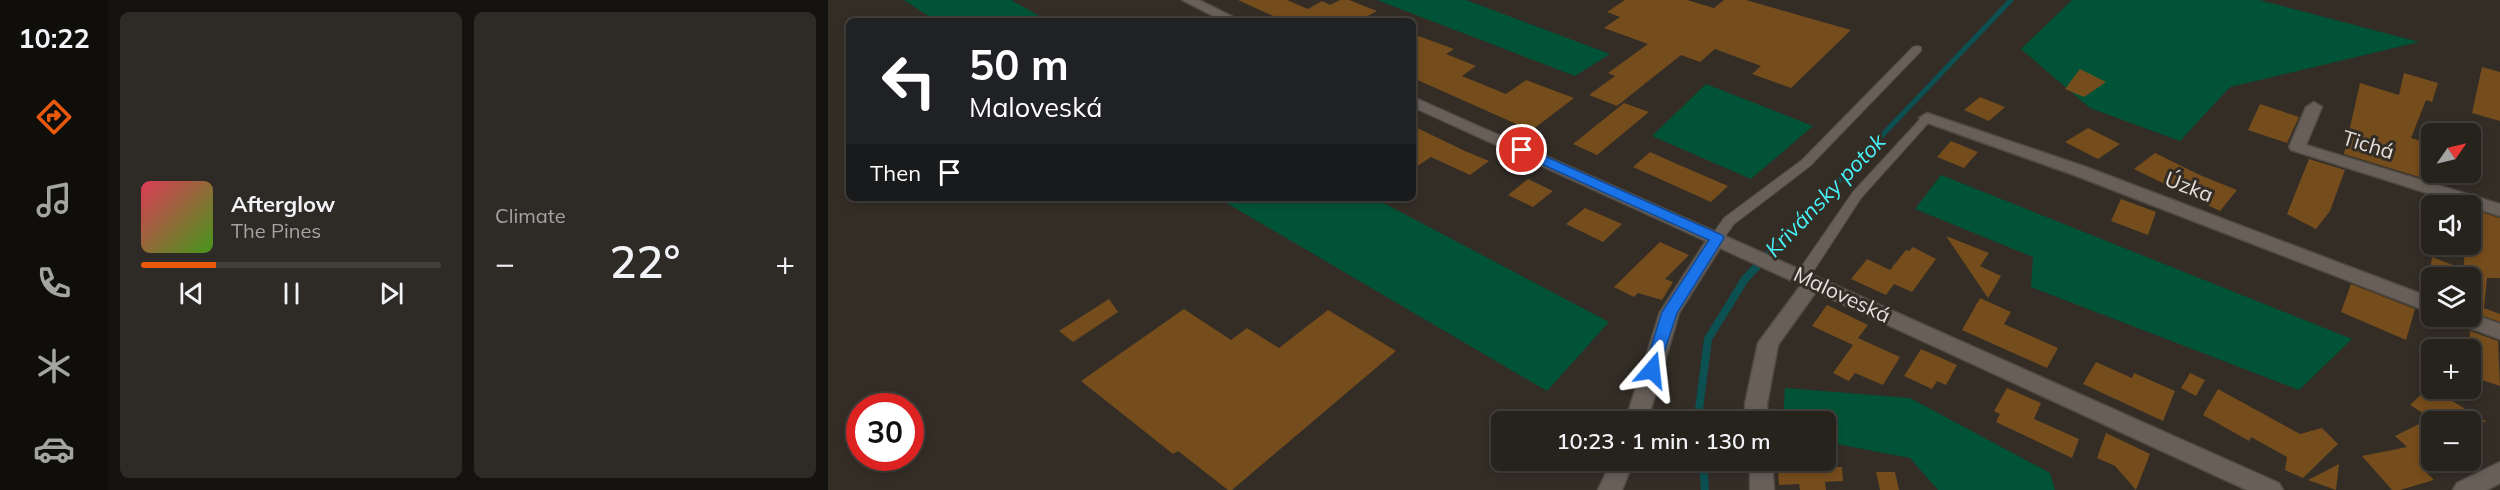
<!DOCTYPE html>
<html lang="en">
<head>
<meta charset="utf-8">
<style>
  :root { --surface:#26221c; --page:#2e2a25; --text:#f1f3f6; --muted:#a4a4a3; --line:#423f3b; --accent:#ea580c }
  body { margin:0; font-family:Mulish,sans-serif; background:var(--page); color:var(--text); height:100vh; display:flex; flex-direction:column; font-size:22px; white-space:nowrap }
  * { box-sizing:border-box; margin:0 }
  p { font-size:20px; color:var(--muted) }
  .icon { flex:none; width:33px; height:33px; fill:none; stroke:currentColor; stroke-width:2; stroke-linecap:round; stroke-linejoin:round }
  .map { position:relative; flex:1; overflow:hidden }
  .side { display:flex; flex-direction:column; gap:12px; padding:12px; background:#15130f; width:720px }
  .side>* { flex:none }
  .hud { position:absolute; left:18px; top:18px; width:570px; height:183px; border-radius:9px; box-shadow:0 3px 9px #0003,0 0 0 2px var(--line); background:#202124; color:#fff; overflow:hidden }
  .needle { width:39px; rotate:56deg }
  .controls { position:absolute; left:1593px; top:123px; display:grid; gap:12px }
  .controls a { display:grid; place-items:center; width:60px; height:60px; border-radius:9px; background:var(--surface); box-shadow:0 3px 9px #0003,0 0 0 2px var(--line); font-size:30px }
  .speed { position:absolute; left:18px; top:393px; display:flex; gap:12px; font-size:30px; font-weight:700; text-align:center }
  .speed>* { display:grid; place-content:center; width:78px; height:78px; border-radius:50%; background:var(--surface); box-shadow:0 3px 9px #0003,0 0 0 2px var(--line); line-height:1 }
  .speed .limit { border:9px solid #d22; background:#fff; color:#111 }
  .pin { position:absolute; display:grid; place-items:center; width:51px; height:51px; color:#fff; margin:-26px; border:3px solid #fff; border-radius:50%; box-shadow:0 2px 6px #0007 }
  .me { position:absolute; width:66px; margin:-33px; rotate:17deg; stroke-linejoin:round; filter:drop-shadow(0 0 4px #0008) }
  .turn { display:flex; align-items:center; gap:21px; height:126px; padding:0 24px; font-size:27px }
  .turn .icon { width:78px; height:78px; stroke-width:2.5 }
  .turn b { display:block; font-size:42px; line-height:51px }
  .then { display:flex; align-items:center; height:57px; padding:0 24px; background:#0003; gap:12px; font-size:22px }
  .big { font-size:45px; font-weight:600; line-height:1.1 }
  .side .tile { flex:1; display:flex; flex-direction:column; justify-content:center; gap:9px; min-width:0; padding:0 21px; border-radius:9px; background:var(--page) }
  .song { display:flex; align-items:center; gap:18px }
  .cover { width:72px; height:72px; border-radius:9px; background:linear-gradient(135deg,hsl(350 70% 55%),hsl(100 70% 35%)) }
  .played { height:6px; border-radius:3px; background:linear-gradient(90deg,var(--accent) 25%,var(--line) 25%) }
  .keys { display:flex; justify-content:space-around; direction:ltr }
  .heat { display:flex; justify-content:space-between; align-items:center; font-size:33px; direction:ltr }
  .side .tiles { flex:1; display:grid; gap:12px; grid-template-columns:repeat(2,1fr) }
  .trip { position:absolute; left:663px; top:411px; width:345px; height:60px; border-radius:9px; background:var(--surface); box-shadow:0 3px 9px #0003,0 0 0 2px var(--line); font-weight:600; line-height:60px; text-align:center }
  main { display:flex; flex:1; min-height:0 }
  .menu { display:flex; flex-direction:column; width:108px; justify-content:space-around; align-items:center; background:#0f0e0b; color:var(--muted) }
  .menu .icon { width:42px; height:42px }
  .menu .on { color:var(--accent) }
  .menu b { font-size:27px; color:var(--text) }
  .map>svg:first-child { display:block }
  .green { fill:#005337 }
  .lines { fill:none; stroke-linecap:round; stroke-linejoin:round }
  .stream-far1 { stroke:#0c5052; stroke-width:5 }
  .stream { stroke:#0c5052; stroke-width:8 }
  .building { fill:#754c1c }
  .lane-casing { stroke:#504a44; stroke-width:2 }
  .street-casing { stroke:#504a44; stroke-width:3 }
  .lane { fill:#675f58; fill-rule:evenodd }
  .street { fill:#675f58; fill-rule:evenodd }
  .route { fill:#1a73e8; stroke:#114b97; stroke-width:1.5 }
  .labels { text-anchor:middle; stroke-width:6; stroke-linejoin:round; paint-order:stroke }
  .street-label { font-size:21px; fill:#e5e0dc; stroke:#332d26 }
  .water-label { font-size:22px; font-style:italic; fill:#47f1f6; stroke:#332d26 }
</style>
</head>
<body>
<main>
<nav class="menu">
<b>10:22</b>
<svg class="icon on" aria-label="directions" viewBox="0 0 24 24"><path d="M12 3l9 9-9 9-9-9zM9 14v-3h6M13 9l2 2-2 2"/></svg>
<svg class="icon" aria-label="music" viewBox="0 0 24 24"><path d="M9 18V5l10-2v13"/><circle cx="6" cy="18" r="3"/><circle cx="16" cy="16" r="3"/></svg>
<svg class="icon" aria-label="phone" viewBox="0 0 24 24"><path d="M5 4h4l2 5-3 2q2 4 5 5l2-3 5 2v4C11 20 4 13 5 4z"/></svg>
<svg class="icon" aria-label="climate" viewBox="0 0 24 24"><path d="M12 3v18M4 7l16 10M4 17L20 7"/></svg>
<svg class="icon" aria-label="car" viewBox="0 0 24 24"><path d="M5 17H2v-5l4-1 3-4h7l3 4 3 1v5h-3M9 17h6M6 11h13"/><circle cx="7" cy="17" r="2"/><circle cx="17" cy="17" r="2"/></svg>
</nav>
<section class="side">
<div class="tiles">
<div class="tile">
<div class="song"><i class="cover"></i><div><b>Afterglow</b><p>The Pines</p></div></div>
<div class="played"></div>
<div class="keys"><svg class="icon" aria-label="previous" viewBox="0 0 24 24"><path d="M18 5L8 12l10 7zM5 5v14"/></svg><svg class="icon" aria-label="pause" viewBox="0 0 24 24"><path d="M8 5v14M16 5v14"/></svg><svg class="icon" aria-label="next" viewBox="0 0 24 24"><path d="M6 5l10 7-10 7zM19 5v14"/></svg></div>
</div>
<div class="tile"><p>Climate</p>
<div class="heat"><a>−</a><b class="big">22°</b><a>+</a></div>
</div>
</div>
</section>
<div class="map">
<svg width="1672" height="490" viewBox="0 0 1672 490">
  <rect width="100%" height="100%" fill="#332d26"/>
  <path class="green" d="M76,0H183L220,21H108Z
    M549,0H638L782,54L747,76Z
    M1244,0H1431L1591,42L1402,87L1352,141L1262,108L1193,49Z
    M878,84L985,126L923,179L824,136Z
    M1113,175L1524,339L1471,390L1203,287L1205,257L1087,209Z
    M390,198H546L781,322L719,391Z
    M957,388L1082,398L1222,473L1227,490H1110L1082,458L998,442V422L955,421Z"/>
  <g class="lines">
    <path class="stream-far1" d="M983,210L1183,0"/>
    <path class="stream" d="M872,422L871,409L880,339L917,279L984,208
      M875,460L877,490"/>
  </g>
  <path class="building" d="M410,0H459L480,9L494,1L502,5L512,0H521L549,11L536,18L540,21H456Z
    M797,0H859L886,8L896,0H918L1023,30L963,88L924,74L933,66L887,49L872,62L853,55L789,106L761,95L787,76L780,73L820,44L776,28L792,17L779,12Z
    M585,34L626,49L618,54L648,66L634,76L678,94L698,80L746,98L704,130L695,127L585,78Z
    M1654,67L1672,72V121L1644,113Z
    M1252,69L1278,82L1256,97L1237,89Z
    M1576,73L1610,83L1604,102L1598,100L1583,138L1604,144V181L1516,154L1532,83L1571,95Z
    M1152,97L1177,107L1161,121L1136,110Z
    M796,103L821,112L769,155L745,144Z
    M1432,104L1471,117L1459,143L1420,130Z
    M585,126L637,151L661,161L642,175L603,157L585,169Z
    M1260,128L1292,144L1270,159L1237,142Z
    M1123,141L1150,152L1136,168L1109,157Z
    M822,152L849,164L900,186L883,202L805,167Z
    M1327,153L1374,176L1409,190L1392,211L1306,169Z
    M1481,159L1517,170L1502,211L1488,229L1459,214Z
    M700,179L725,191L705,207L680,195Z
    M1293,199L1328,212L1320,235L1283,221Z
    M757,208L794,224L775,242L738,224Z
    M1642,209L1672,218V278H1659L1656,308L1672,314V322L1642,311V278H1601L1604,257L1635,269L1638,244H1642Z
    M1118,236L1161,253L1152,266L1173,276L1160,298Z
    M832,242L861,255L837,279L845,282L834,300L810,293L806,297L786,287Z
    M1085,247L1108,259L1084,292L1066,284L1058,295L1023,279L1039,259L1062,270L1078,250L1081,251Z
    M1523,284L1587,309L1578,340L1513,312Z
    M1152,298L1183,312L1176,324L1230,348L1219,368L1134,330Z
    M281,299L290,312L245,342L231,331Z
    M999,305L1040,325L1030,338L1072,357L1055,385L1027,373L1021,381L1005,373L1025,345L984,326Z
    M356,309L403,340L419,328L451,348L500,310L568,351L404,490H400L350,451L345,454L253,381Z
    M1642,331L1670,341L1672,386L1642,376Z
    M1093,349L1129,365L1118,385L1109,381L1104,389L1076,376Z
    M1268,362L1304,378L1306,373L1347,391L1335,421L1255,384Z
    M1362,373L1377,380L1368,396L1353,388Z
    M1601,387L1659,422H1609L1604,418V471L1601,469L1597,471L1606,480L1572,490H1564L1534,456L1579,447L1567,436L1603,418L1582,405Z
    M1179,388L1213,403L1206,419L1251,439L1244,458L1168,422L1172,414L1166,411Z
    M1390,389L1472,434L1494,428L1510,444L1475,478L1457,470L1459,457L1423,437L1421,441L1375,415Z
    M1278,433L1322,454L1308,490L1287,466L1269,458Z
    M949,460H974L975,467H1014L1015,481L997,482L998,490H972L971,484L951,485Z
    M1511,464L1508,490L1480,480Z
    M1048,472H1067L1071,490H1052Z"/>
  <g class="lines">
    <defs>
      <path id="lane" d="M1089,46L1093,47V51L982,166L906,224L894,241H884L882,238L896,218L974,160L1085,47Z
        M1099,115L1103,116V120L1033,198L979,281H969L967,277L969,273L1025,192L1095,116Z"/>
      <path id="street" d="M354,0H371L413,21H395Z
        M585,97L1451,483L1455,490H1419L988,292L950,345L939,404L940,422H918L917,404L930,343L973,285L892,248L851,313L819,422H797L832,312L878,241L585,107Z
        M1486,102L1494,107L1478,145L1672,204V216L1463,150L1461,147L1478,107Z
        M1099,113L1258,167L1604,298V313L1246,175L1094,121L1091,118Z
        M1642,313L1672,324V339L1623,321L1621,316H1642Z
        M784,460H806L794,490H770Z
        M922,460H944L946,490H922Z
        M1672,462V483L1659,490H1625L1629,483Z"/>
    </defs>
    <use href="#lane" class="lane-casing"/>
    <use href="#street" class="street-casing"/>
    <use href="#lane" class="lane"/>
    <use href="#street" class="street"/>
  </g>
  <path class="route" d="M694,146L894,235L896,238L849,313L829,374H818L816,370L834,312L881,240L689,153L688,150Z"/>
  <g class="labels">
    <g class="street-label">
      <text transform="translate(1540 145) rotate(17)" y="7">Tichá</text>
      <text transform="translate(1361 187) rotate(21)" y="7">Úzka</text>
      <text transform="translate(1014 295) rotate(25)" y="7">Maloveská</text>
    </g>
    <g class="water-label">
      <text transform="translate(997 195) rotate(-46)" y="8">Krivánsky potok</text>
    </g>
  </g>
</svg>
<div class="controls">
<a><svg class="needle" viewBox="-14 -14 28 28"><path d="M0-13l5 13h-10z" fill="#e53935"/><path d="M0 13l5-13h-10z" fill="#a4a4a3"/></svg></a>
<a><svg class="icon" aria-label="sound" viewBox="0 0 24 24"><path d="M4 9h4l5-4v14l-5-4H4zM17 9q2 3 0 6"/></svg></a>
<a><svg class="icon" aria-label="layers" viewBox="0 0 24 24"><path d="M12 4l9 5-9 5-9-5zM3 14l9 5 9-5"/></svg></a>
<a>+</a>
<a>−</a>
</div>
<div class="speed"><div class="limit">30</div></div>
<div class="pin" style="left:694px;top:150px;background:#d93025"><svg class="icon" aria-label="arrive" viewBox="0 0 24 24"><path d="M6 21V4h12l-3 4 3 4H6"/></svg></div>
<svg class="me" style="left:824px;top:370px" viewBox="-20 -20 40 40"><path d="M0-17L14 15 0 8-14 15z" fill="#1a73e8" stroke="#fff" stroke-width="4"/></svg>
<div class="trip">10:23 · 1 min · 130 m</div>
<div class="hud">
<div class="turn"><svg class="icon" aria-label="left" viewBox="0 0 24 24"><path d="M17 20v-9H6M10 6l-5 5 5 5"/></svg><div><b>50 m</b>Maloveská</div></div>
<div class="then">Then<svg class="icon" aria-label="arrive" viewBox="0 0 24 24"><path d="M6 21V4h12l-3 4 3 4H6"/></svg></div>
</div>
</div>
</main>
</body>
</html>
